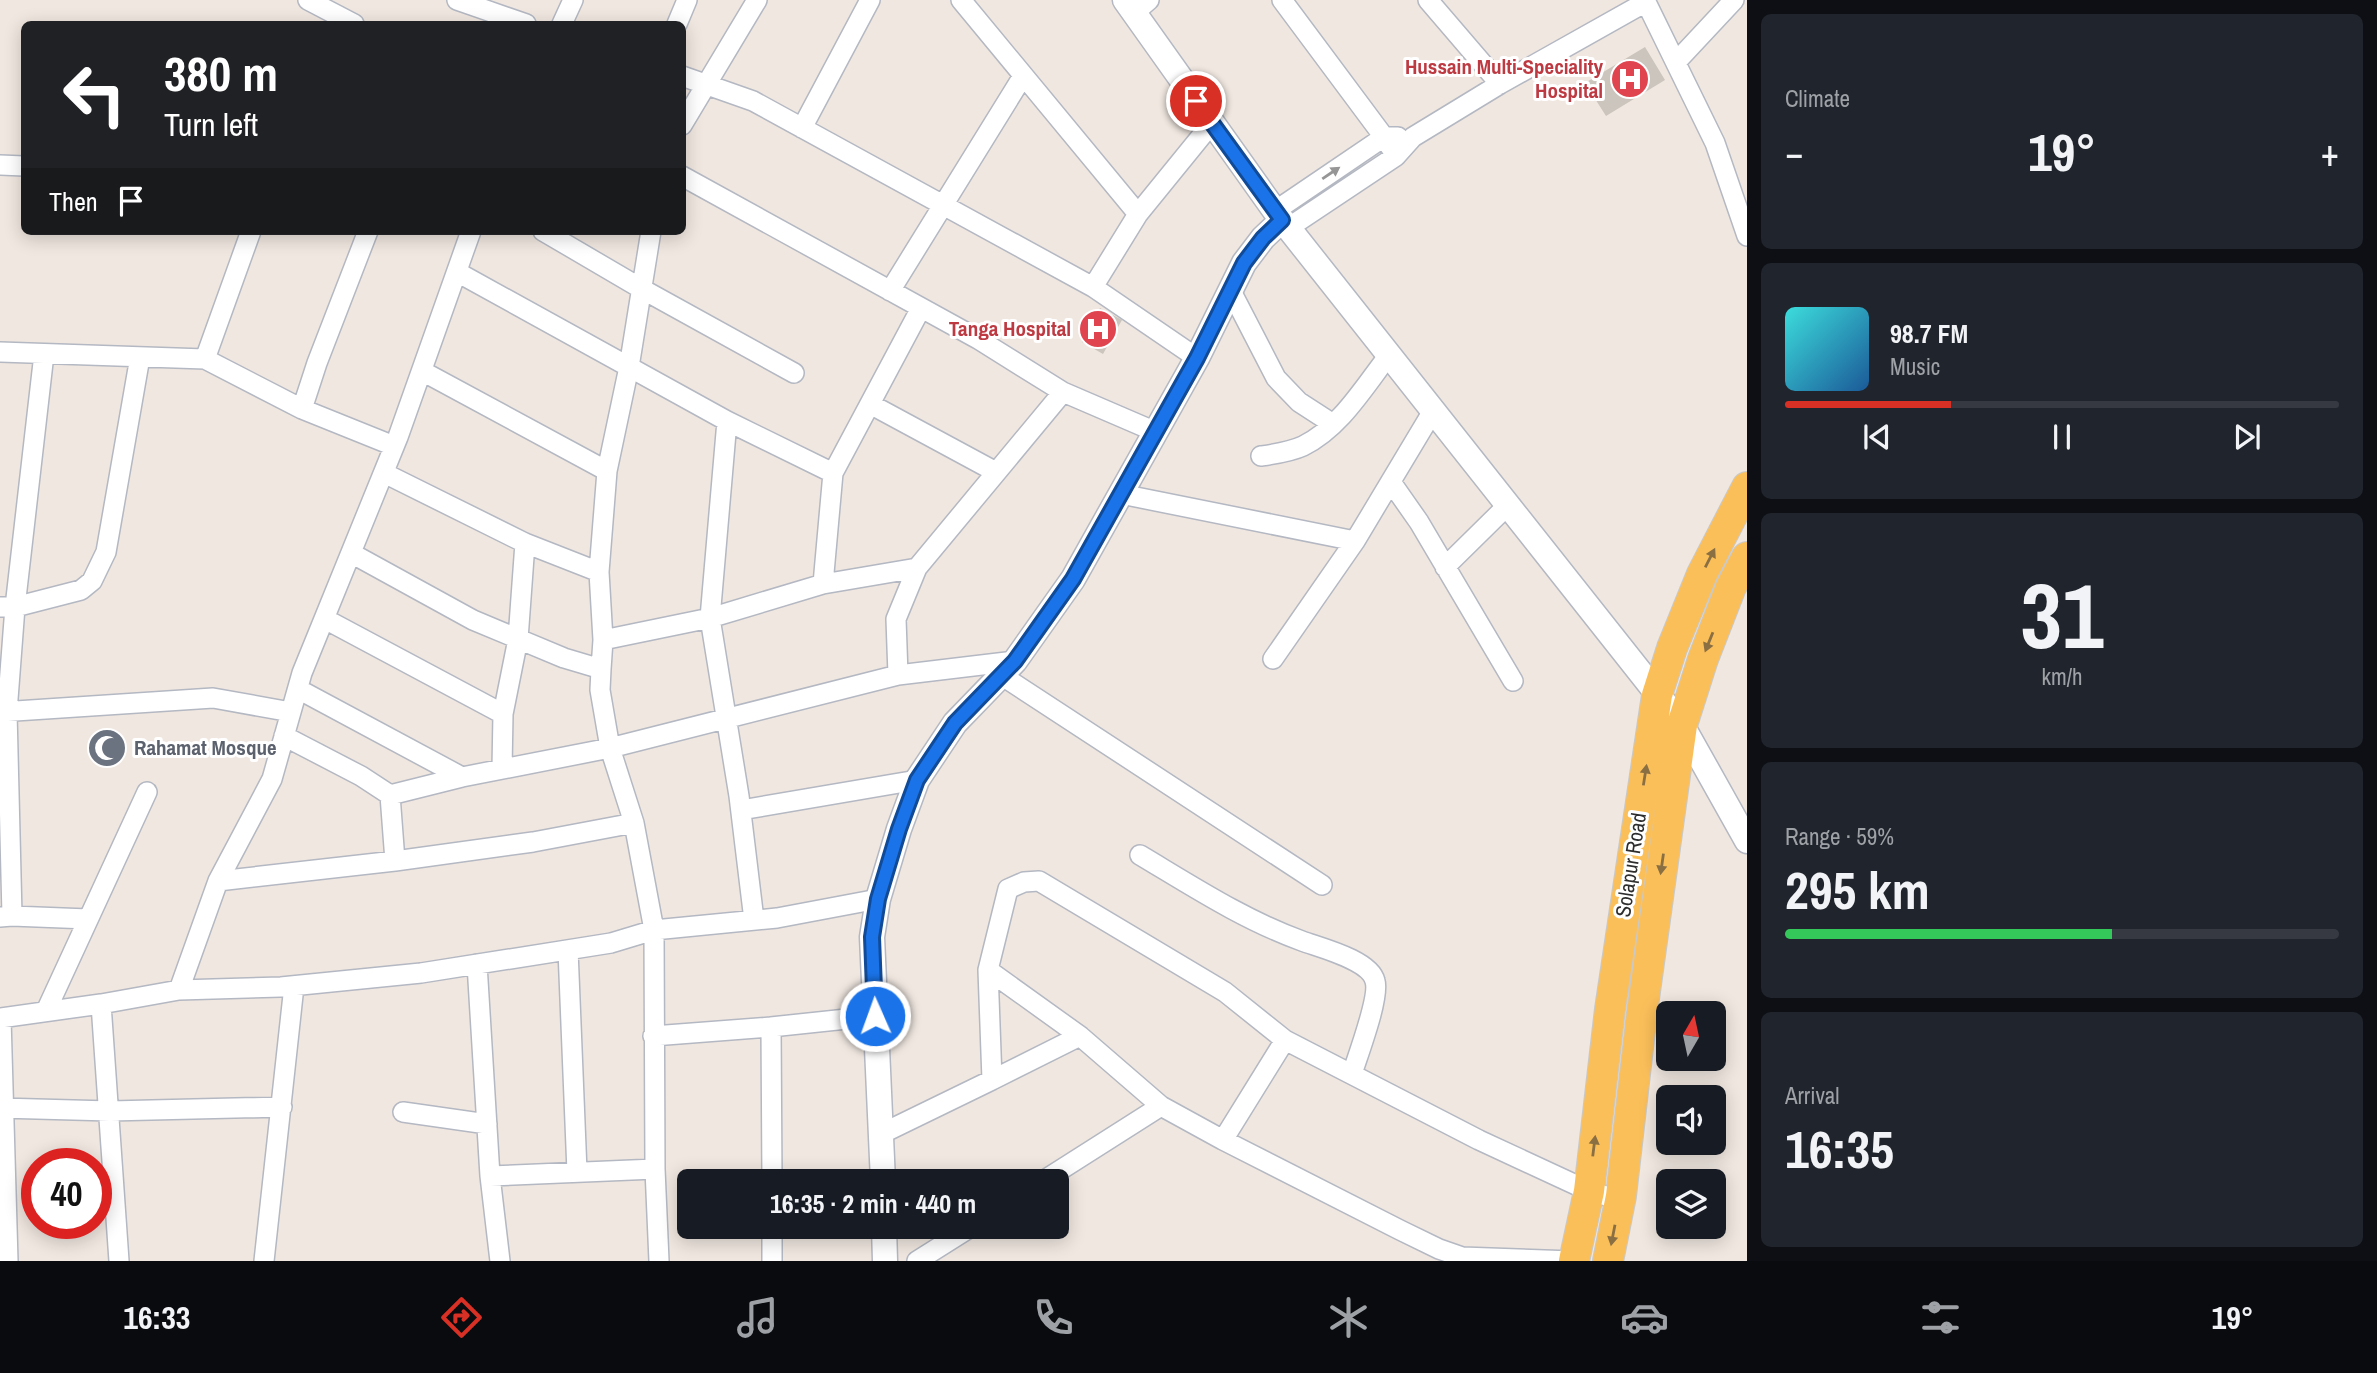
<!DOCTYPE html>
<html lang="en">
<head>
<meta charset="utf-8">
<style>
  :root { --surface:#171b24; --page:#20242c; --text:#f1f3f6; --muted:#9ea1a6; --line:#363941; --accent:#d93025 }
  body { margin:0; font-family:"Archivo Narrow",sans-serif; background:var(--page); color:var(--text); height:100vh; display:flex; flex-direction:column; font-size:26px; white-space:nowrap }
  * { box-sizing:border-box; margin:0 }
  p { font-size:23px; color:var(--muted) }
  .icon { flex:none; width:38px; height:38px; fill:none; stroke:currentColor; stroke-width:2; stroke-linecap:round; stroke-linejoin:round }
  .map { position:relative; flex:1; overflow:hidden }
  .details { display:flex; flex-direction:column; gap:14px; padding:14px; background:#0d0f14; width:630px }
  .details>* { flex:none }
  .top-card { position:absolute; left:21px; top:21px; width:665px; height:214px; border-radius:10px; box-shadow:0 4px 18px #0003; background:#202124; color:#fff; overflow:hidden }
  .needle { width:46px; rotate:9deg }
  .fabs { position:absolute; left:1656px; top:1001px; display:grid; gap:14px }
  .fabs a { display:grid; place-items:center; width:70px; height:70px; border-radius:10px; background:var(--surface); box-shadow:0 4px 18px #0003; font-size:35px }
  .speed { position:absolute; left:21px; top:1148px; display:flex; gap:14px; font-size:35px; font-weight:700; text-align:center }
  .speed>* { display:grid; place-content:center; width:91px; height:91px; border-radius:50%; background:var(--surface); box-shadow:0 4px 18px #0003; line-height:1 }
  .speed .limit { border:10px solid #d22; background:#fff; color:#111 }
  .pin { position:absolute; display:grid; place-items:center; width:60px; height:60px; color:#fff; margin:-30px; border:4px solid #fff; border-radius:50%; box-shadow:0 2px 7px #0007 }
  .me { position:absolute; width:77px; margin:-38px; rotate:358deg; stroke-linejoin:round; filter:drop-shadow(0 0 5px #0008) }
  .turn { display:flex; align-items:center; gap:24px; height:147px; padding:0 28px; font-size:32px }
  .turn .icon { width:91px; height:91px; stroke-width:2.5 }
  .turn b { display:block; font-size:49px; line-height:60px }
  .then { display:flex; align-items:center; height:66px; padding:0 28px; background:#0003; gap:14px; font-size:26px }
  .big { font-size:52px; font-weight:700; line-height:1.1 }
  .details .widget { flex:1; display:flex; flex-direction:column; justify-content:center; gap:10px; min-width:0; padding:0 24px; border-radius:10px; background:var(--page) }
  .details .dial { align-items:center; gap:0 }
  .dial b { font-size:91px; line-height:1 }
  .song { display:flex; align-items:center; gap:21px }
  .cover { width:84px; height:84px; border-radius:10px; background:linear-gradient(135deg,hsl(180 70% 55%),hsl(210 70% 35%)) }
  .played { height:7px; border-radius:4px; background:linear-gradient(90deg,var(--accent) 30%,var(--line) 30%) }
  .keys { display:flex; justify-content:space-around; direction:ltr }
  .heat { display:flex; justify-content:space-between; align-items:center; font-size:38px; direction:ltr }
  .charge { height:10px; border-radius:5px; background:linear-gradient(90deg,#34c759 59%,var(--line) 0) }
  .trip { position:absolute; left:677px; top:1169px; width:392px; height:70px; border-radius:10px; background:var(--surface); box-shadow:0 4px 18px #0003; font-weight:700; line-height:70px; text-align:center }
  .tabs { display:flex; height:112px; justify-content:space-around; align-items:center; background:#090b0e; color:var(--muted) }
  .tabs .icon { width:49px; height:49px }
  .tabs .active { color:var(--accent) }
  .tabs b { font-size:32px; color:var(--text) }
  main { display:flex; flex:1; min-height:0 }
  .map>svg:first-child { display:block }
  .building { fill:#cbc5be }
  .lines { fill:none; stroke-linecap:round; stroke-linejoin:round }
  .minor-casing { stroke:#b4b8c2; stroke-width:22 }
  .tertiary-casing { stroke:#b4b8c2; stroke-width:27 }
  .primary-casing { stroke:#c9c9c9; stroke-width:32 }
  .minor { stroke:#fff; stroke-width:19 }
  .tertiary { stroke:#fff; stroke-width:24 }
  .primary { stroke:#fbbf5a; stroke-width:30 }
  .oneway { fill:#969696 }
  .oneway2 { fill:#8a6f42 }
  .route-casing { stroke:#114b97; stroke-width:18 }
  .route { stroke:#1a73e8; stroke-width:12 }
  .labels { text-anchor:middle; stroke-width:6; stroke-linejoin:round; paint-order:stroke }
  .health-label { font-size:21px; font-weight:bold; fill:#be3a42; stroke:#fff; text-anchor:end }
  .worship-label { font-size:21px; font-weight:bold; fill:#5b616d; stroke:#fff; text-anchor:start }
  .street-label { font-size:21px; fill:#2e2e2e; stroke:#fff }
</style>
</head>
<body>
<main>
<div class="map">
<svg width="1747" height="1261" viewBox="0 0 1747 1261">
  <rect width="100%" height="100%" fill="#f0e7e0"/>
  <path class="building" d="M1645,47L1665,80L1606,116L1585,83Z
    M1100,308L1122,320L1103,354L1082,342Z"/>
  <g class="lines">
    <defs>
      <path id="minor" d="M308,0L354,24
        M457,0L526,24
        M961,0L1138,214
        M1282,0L1384,137L1396,156
        M1428,0L1500,84
        M1645,0L1715,143L1747,236
        M1134,13L1149,0
        M562,24L573,0
        M677,24L687,0
        M1677,61L1734,0
        M682,76L753,101L1093,287L1197,358
        M682,125L757,0
        M802,128L870,0
        M0,165L24,166
        M682,176L978,339L1063,392L1156,432
        M1275,211L1384,137H1398
        M1288,228L1396,156L1413,137L1500,84L1646,2
        M543,231L642,289L794,373
        M457,272L727,421L833,473L823,584L710,618L603,640
        M1093,287L1138,214L1212,123
        M1230,289L1276,378L1299,402L1333,424
        M890,291L1023,76
        M0,352L205,359L302,409L394,446
        M44,354L15,607L81,590L92,581L106,552L140,357
        M205,359L251,231
        M422,371L607,471L599,572L603,640L601,669
        M870,404L996,472
        M302,409L317,363L368,231
        M727,421L710,618L739,796L754,920
        M1261,456C1275,454 1290,452 1303,446C1340,428 1364,387 1389,355
        M607,471L629,367L651,231
        M384,473L525,543L599,572
        M833,473L921,308
        M1391,482L1419,522L1513,681
        M1121,494L1355,541
        M351,553L473,620L564,658L601,669L600,690L610,748L634,823L654,930L655,1169L659,1261
        M1445,567L1508,505
        M917,568L896,619L898,675L1015,661
        M823,584L917,568L1063,392
        M0,607H15L7,712L12,916L0,917
        M325,619L503,714L502,769
        M1273,659L1355,541L1433,411
        M1001,675L1322,885
        M298,689L462,777L610,748L898,675
        M0,712L213,698L291,712
        M503,714L518,639L525,543
        M284,736L361,776L390,795L395,861L533,842L634,823
        M390,795L462,777
        M741,810L917,780
        M1140,855C1192,886 1244,920 1302,941C1321,948 1370,960 1375,981C1380,997 1358,1055 1352,1074
        M218,881L395,861
        M12,916L88,919
        M568,950L577,1172
        M477,964L490,1176L500,1261
        M988,970L1080,1036L1161,1106L1223,1140L1400,1230L1439,1249L1462,1257L1573,1261
        M179,990L281,987L421,973L611,943L654,930L777,918L878,899
        M101,1004L119,1261
        M46,1011L147,792
        M0,1018L101,1004L179,990L218,881L272,779L302,673L398,437L471,231
        M1,1018L8,1261
        M653,1036L771,1027
        M992,1080L1080,1036
        M0,1108L110,1111L282,1107
        M403,1112L487,1124
        M881,1134L992,1080L988,970L1008,889L1024,882L1039,881L1225,992L1285,1040L1479,1140L1589,1191L1620,1200
        M1223,1140L1285,1040
        M490,1176L655,1169
        M772,1181L771,1027L875,1016
        M1043,1181L1161,1106
        M772,1227V1261
        M264,1261L294,986
        M917,1261L971,1227"/>
      <path id="tertiary" d="M1125,0L1275,211L1682,725L1747,841
        M883,1181L872,937L878,899L899,829L917,780L955,723L1015,661L1073,579L1197,358L1244,263L1263,238L1282,220
        M884,1227L885,1261"/>
      <path id="primary" d="M1574,1261L1589,1191L1610,1009L1657,695L1672,648L1702,574L1747,487
        M1608,1261L1621,1196L1642,1013L1682,725L1703,659L1731,587L1747,557"/>
    </defs>
    <use href="#minor" class="minor-casing"/>
    <use href="#tertiary" class="tertiary-casing"/>
    <use href="#primary" class="primary-casing"/>
    <use href="#minor" class="minor"/>
    <use href="#tertiary" class="tertiary"/>
    <use href="#primary" class="primary"/>
  </g>
  <defs><path id="oneway-solid" d="M-6-.8H1V-3.2L6.5 0L1 3.2V.8H-6Z" transform="scale(1.75)"/></defs>
  <use class="oneway" href="#oneway-solid" transform="translate(1331 173) rotate(-34)"/>
  <g class="oneway2">
    <use href="#oneway-solid" transform="translate(1710 558) rotate(-63)"/>
    <use href="#oneway-solid" transform="translate(1709 642) rotate(112)"/>
    <use href="#oneway-solid" transform="translate(1645 775) rotate(-81)"/>
    <use href="#oneway-solid" transform="translate(1662 864) rotate(98)"/>
    <use href="#oneway-solid" transform="translate(1594 1146) rotate(-83)"/>
    <use href="#oneway-solid" transform="translate(1613 1235) rotate(101)"/>
  </g>
  <g class="lines">
    <defs>
      <path id="route" d="M875,1016L872,937L878,899L899,829L917,780L955,723L1015,661L1073,579L1197,358L1244,263L1263,238L1282,220L1196,101"/>
    </defs>
    <use href="#route" class="route-casing"/>
    <use href="#route" class="route"/>
  </g>
  <defs>
    <symbol id="hospital-disc" viewBox="-11 -11 22 22"><circle r="9.5" fill="#e0444e" stroke="#fff"/><path d="M-5-5h3v3.5h4V-5h3V5h-3V1.5h-4V5h-3Z" fill="#fff"/></symbol>
    <symbol id="mosque-disc" viewBox="-11 -11 22 22"><circle r="9.5" fill="#6b7280" stroke="#fff"/><path d="M3.5-4.9A6 6 0 1 0 3.5 4.9A5 5 0 1 1 3.5-4.9Z" fill="#fff"/></symbol>
  </defs>
  <g fill-rule="evenodd">
    <use href="#hospital-disc" x="1608" y="57" width="44" height="44"/>
    <use href="#hospital-disc" x="1076" y="307" width="44" height="44"/>
    <use href="#mosque-disc" x="85" y="726" width="44" height="44"/>
  </g>
  <g class="labels">
    <g class="health-label">
      <text x="1603" y="74">Hussain Multi-Speciality<tspan x="1603" dy="24">Hospital</tspan></text>
      <text x="1071" y="336">Tanga Hospital</text>
    </g>
    <g class="worship-label">
      <text x="134" y="755">Rahamat Mosque</text>
    </g>
    <g class="street-label">
      <text transform="translate(1631 865) rotate(-81)" y="7">Solapur Road</text>
    </g>
  </g>
</svg>
<div class="fabs">
<a><svg class="needle" viewBox="-14 -14 28 28"><path d="M0-13l5 13h-10z" fill="#e53935"/><path d="M0 13l5-13h-10z" fill="#9ea1a6"/></svg></a>
<a><svg class="icon" aria-label="sound" viewBox="0 0 24 24"><path d="M4 9h4l5-4v14l-5-4H4zM17 9q2 3 0 6"/></svg></a>
<a><svg class="icon" aria-label="layers" viewBox="0 0 24 24"><path d="M12 4l9 5-9 5-9-5zM3 14l9 5 9-5"/></svg></a>
</div>
<div class="speed"><div class="limit">40</div></div>
<div class="pin" style="left:1196px;top:101px;background:#d93025"><svg class="icon" aria-label="arrive" viewBox="0 0 24 24"><path d="M6 21V4h12l-3 4 3 4H6"/></svg></div>
<svg class="me" style="left:875px;top:1016px" viewBox="-20 -20 40 40"><circle r="17" fill="#1a73e8" stroke="#fff" stroke-width="3"/><path d="M0-11L8 9 0 5-8 9z" fill="#fff"/></svg>
<div class="trip">16:35 · 2 min · 440 m</div>
<div class="top-card">
<div class="turn"><svg class="icon" aria-label="left" viewBox="0 0 24 24"><path d="M17 20v-9H6M10 6l-5 5 5 5"/></svg><div><b>380 m</b>Turn left</div></div>
<div class="then">Then<svg class="icon" aria-label="arrive" viewBox="0 0 24 24"><path d="M6 21V4h12l-3 4 3 4H6"/></svg></div>
</div>
</div>
<section class="details">
<div class="widget"><p>Climate</p>
<div class="heat"><a>−</a><b class="big">19°</b><a>+</a></div>
</div>
<div class="widget">
<div class="song"><i class="cover"></i><div><b>98.7 FM</b><p>Music</p></div></div>
<div class="played"></div>
<div class="keys"><svg class="icon" aria-label="previous" viewBox="0 0 24 24"><path d="M18 5L8 12l10 7zM5 5v14"/></svg><svg class="icon" aria-label="pause" viewBox="0 0 24 24"><path d="M8 5v14M16 5v14"/></svg><svg class="icon" aria-label="next" viewBox="0 0 24 24"><path d="M6 5l10 7-10 7zM19 5v14"/></svg></div>
</div>
<div class="widget dial"><b>31</b><p>km/h</p></div>
<div class="widget"><p>Range · 59%</p><b class="big">295 km</b><div class="charge"></div></div>
<div class="widget"><p>Arrival</p><b class="big">16:35</b></div>
</section>
</main>
<nav class="tabs">
<b>16:33</b>
<svg class="icon active" aria-label="directions" viewBox="0 0 24 24"><path d="M12 3l9 9-9 9-9-9zM9 14v-3h6M13 9l2 2-2 2"/></svg>
<svg class="icon" aria-label="music" viewBox="0 0 24 24"><path d="M9 18V5l10-2v13"/><circle cx="6" cy="18" r="3"/><circle cx="16" cy="16" r="3"/></svg>
<svg class="icon" aria-label="phone" viewBox="0 0 24 24"><path d="M5 4h4l2 5-3 2q2 4 5 5l2-3 5 2v4C11 20 4 13 5 4z"/></svg>
<svg class="icon" aria-label="climate" viewBox="0 0 24 24"><path d="M12 3v18M4 7l16 10M4 17L20 7"/></svg>
<svg class="icon" aria-label="car" viewBox="0 0 24 24"><path d="M5 17H2v-5l4-1 3-4h7l3 4 3 1v5h-3M9 17h6M6 11h13"/><circle cx="7" cy="17" r="2"/><circle cx="17" cy="17" r="2"/></svg>
<svg class="icon" aria-label="filters" viewBox="0 0 24 24"><path d="M4 7h16M4 17h16"/><circle cx="9" cy="7" r="2"/><circle cx="15" cy="17" r="2"/></svg>
<b>19°</b>
</nav>
</body>
</html>
